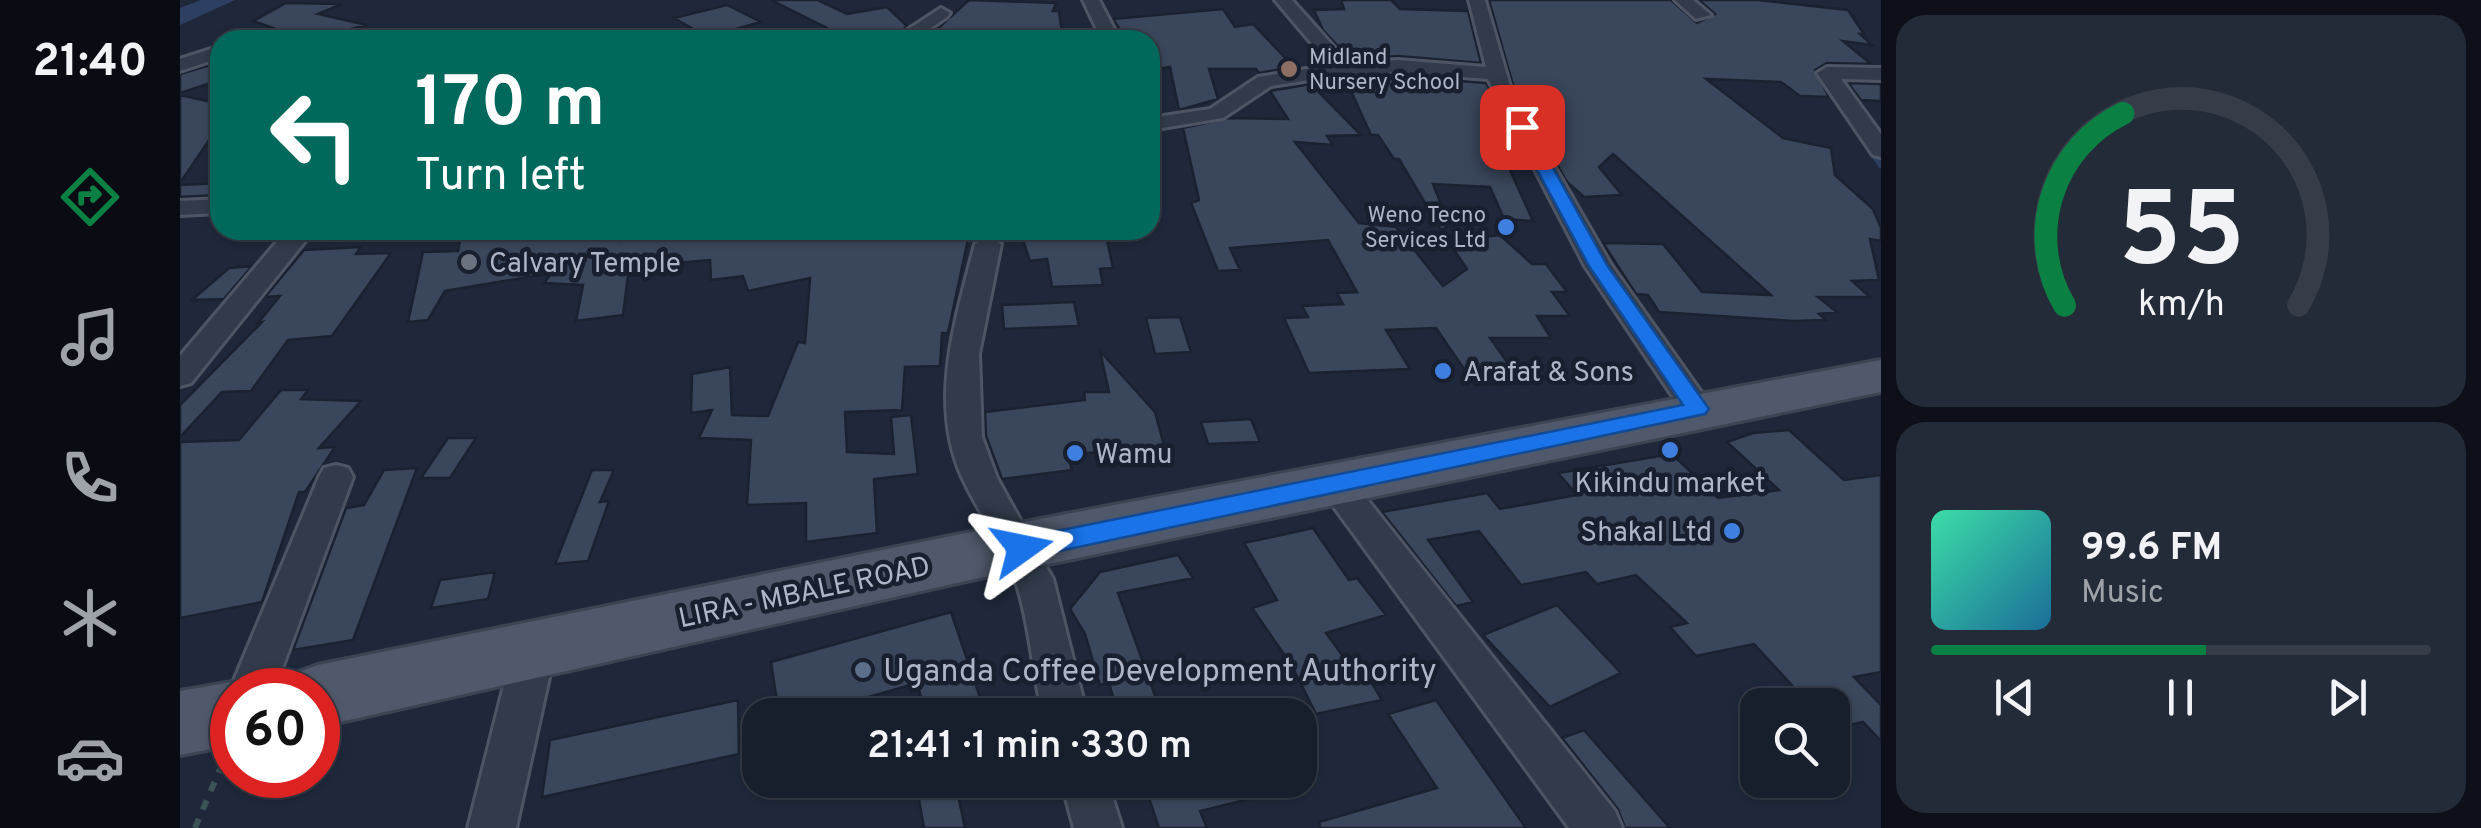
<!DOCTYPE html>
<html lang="en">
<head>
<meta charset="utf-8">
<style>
  :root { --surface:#171e2c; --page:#242b38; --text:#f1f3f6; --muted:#9ea2a9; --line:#363c48; --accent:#0b8043 }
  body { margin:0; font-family:Overpass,sans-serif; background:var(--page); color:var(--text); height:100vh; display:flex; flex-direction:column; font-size:38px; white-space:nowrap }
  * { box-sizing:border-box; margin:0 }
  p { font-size:32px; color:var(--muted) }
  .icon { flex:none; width:55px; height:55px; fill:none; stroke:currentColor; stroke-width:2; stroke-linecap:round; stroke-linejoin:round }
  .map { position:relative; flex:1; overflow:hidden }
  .details { display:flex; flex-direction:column; gap:15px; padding:15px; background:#0d1018; width:600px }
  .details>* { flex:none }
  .guide { position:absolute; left:30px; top:30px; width:950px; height:210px; border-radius:30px; box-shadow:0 2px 8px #0004,0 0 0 2px var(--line); background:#00695c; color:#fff; overflow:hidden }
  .controls { position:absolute; left:1560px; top:688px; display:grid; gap:20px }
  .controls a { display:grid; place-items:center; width:110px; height:110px; border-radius:20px; background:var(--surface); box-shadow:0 2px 8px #0004,0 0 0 2px var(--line); font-size:50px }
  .speed { position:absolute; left:30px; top:668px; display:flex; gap:20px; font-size:50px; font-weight:700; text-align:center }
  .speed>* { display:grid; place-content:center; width:130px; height:130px; border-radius:50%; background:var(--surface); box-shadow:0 2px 8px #0004,0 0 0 2px var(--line); line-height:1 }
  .speed .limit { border:15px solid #d22; background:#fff; color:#111 }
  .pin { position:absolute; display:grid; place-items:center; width:85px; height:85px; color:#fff; margin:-42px; border-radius:20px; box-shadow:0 5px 15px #0006 }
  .me { position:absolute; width:110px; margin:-55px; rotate:78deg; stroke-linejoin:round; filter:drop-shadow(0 0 8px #0008) }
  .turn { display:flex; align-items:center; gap:35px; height:210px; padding:0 40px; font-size:45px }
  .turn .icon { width:130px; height:130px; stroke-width:2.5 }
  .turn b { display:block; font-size:70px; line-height:85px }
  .details .card { flex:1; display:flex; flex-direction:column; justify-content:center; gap:15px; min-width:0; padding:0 35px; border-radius:30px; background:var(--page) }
  .details .dial { align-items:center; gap:0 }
  .dial svg { height:260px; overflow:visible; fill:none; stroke:var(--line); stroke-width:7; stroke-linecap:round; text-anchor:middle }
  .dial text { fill:var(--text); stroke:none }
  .song { display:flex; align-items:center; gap:30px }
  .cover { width:120px; height:120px; border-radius:15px; background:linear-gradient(135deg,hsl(160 70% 55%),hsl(200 70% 35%)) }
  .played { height:10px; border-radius:5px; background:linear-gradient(90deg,var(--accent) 55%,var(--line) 55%) }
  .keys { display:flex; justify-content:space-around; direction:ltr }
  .trip { position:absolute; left:562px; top:698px; width:575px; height:100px; border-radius:30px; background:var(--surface); box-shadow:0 2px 8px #0004,0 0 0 2px var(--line); font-weight:600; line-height:100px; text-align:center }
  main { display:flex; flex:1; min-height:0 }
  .tab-bar { display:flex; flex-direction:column; width:180px; justify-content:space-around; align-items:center; background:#090c12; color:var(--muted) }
  .tab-bar .icon { width:70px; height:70px }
  .tab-bar .current { color:var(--accent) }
  .tab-bar b { font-size:45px; color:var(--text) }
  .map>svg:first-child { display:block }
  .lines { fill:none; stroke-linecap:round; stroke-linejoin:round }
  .stream { stroke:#2e4062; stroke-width:6 }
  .river { fill:#2e4062; fill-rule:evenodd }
  .building { fill:#3a465b; stroke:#1a2231; stroke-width:2.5 }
  .street-casing { stroke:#4d5565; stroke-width:6 }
  .primary-casing { stroke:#3c4454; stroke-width:6 }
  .path { stroke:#3b5256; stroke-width:6; stroke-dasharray:10 10; stroke-linecap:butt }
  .street { fill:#323b4b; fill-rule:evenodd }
  .primary { fill:#50596b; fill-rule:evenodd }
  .route { fill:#1a73e8; stroke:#114b97; stroke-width:2.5 }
  .education-dot { fill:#8d6e63; stroke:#18202f; stroke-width:4 }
  .shop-dot { fill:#3f7fe0; stroke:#18202f; stroke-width:4 }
  .worship-dot { fill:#6b7280; stroke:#18202f; stroke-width:4 }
  .service-dot { fill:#5c6f8a; stroke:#18202f; stroke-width:4 }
  .labels { text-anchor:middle; stroke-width:9; stroke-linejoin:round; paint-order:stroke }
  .far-poi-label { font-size:22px; fill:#adb5c7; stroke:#18202f; text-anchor:start }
  .poi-label { font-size:28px; fill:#adb5c7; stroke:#18202f; text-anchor:start }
  .street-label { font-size:28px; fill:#adb5c7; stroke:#18202f }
  .near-poi-label { font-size:32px; fill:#adb5c7; stroke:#18202f; text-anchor:start }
</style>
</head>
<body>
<main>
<nav class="tab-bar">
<b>21:40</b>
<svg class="icon current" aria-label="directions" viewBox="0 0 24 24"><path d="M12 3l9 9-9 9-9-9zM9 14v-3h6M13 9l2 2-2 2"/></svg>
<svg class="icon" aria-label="music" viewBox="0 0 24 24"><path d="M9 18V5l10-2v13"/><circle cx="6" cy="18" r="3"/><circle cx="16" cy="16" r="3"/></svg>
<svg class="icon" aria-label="phone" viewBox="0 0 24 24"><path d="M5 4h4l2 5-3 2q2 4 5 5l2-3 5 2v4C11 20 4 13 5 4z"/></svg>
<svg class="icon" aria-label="climate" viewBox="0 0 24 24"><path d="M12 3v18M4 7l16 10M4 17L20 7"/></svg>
<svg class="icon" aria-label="car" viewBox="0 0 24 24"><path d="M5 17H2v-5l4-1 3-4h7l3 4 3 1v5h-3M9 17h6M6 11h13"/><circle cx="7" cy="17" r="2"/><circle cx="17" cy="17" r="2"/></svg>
</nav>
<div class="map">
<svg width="1701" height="828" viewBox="0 0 1701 828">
  <rect width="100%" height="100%" fill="#1f283b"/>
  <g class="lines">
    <path class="stream" d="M1689,148L1701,165"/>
    <path class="river" d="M21,0H55L0,25V8Z"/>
  </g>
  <path class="building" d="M591,0H638L667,14L707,7L727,26L712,40H657L647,28Z
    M789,0L876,3L873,11H879L882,33L833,40H745Z
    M1161,0H1211L1220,9L1288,11L1301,63L1218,56L1170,59L1143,30L1134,10L1164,9Z
    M1309,0H1491L1517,23L1535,14L1519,0H1578L1668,10L1684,34H1680L1692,45L1663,41L1691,64L1647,63L1635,70L1649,97L1620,96L1601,82L1526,79L1603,138L1651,148L1655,175L1693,209L1701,228V241L1690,239L1699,280L1672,281L1690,297H1638L1657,312L1639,314L1646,320L1614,321L1479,312L1468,295L1456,294L1423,243L1483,244L1522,292L1591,295L1433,154L1419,167L1442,195L1404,197L1387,182L1335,92Z
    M106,3L162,4L138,14L187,25L127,40L73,21Z
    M547,5L581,22L527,37L494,18Z
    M1043,9L1055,27L1073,24L1114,67L1079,73L1076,69H1029L1038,99L999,110L990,67L970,70V40H947L933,19Z
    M40,62V80L0,93V74Z
    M1218,76L1306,83L1327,124L1311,108L1304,112L1353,221L1324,219L1310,187L1253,184L1270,226L1261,230L1219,159H1214L1198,135H1191L1171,91L1194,92L1182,78Z
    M1668,83L1701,84V101L1681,100Z
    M1131,84L1181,135L1147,136L1153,145L1115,142L1179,223L1216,227L1263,286L1287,269L1268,241L1320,235L1352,264H1366L1387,292H1372L1390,316H1357L1371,338H1310L1342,383L1295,385L1256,328L1206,330L1230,369L1129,373L1104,318L1128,317L1122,306L1163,304L1157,293L1177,292L1148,240L1050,248L1060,270L1038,271L1011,203L1019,200L1003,128L1049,118L1108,119L1090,91Z
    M0,95L40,104V124L0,183Z
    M40,183L38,195L0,197V185Z
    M282,230H408V236L442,231L441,241L492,230H790L768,333H762L760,366L725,367L722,410L665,412L667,452L714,454L711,417L731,415L738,474L694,479L697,533L626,542V503L567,505L571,440L519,438L532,410L511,413L512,374L550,367L552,415L588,416L618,342L625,343L630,278L568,291L563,276L531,280L530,260L485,264L484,272L448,276L443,315L396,321L403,285L364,283L372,273L265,291L248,320L228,322L243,252L278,251Z
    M925,230L933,268L920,269L923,285L872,287L867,259L850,261L841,234Z
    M181,247L176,254L211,253L152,336L108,340L71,391L42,392L0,437V405L82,322L78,323L100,296L85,297L124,250Z
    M72,266L44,299L12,300L49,268Z
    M894,302L899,326L824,329L822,305Z
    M1000,317L1011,352L975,354L966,318Z
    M920,351L975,412L985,449L887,454L892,470L822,479L806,436L805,412L905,400L904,392H929Z
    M101,390H128L121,399L181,401L139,448L155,447L125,492H119L82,602L0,618V442L59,440Z
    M1071,419L1080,442L1028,444L1021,422Z
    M1609,430L1664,480L1701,475V672L1674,677L1701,705V741L1683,722L1652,729V705H1630L1574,644L1516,656L1490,627L1507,623L1456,575L1417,584L1406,572L1341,585L1299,531L1248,540L1293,602L1276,606L1202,512L1307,493L1320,509L1397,495L1378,473L1492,454L1538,498L1599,490L1547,442L1573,433Z
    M268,438H296L270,478H241Z
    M237,468L173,640L113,650L166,508L184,505L204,470Z
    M412,470H434L420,502L429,501L408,561L375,564Z
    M1133,528L1169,580L1177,578L1206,615L1146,633L1178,677L1187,675L1202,700L1136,714L1112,666L1072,608L1097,600L1064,543Z
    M998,555L1013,578L938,593L982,715H938L929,683L920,685L905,634L890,609L920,572Z
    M315,572L308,599L251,608L260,580Z
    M1377,605L1441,673L1370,707L1303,635Z
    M771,612L806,715H746L737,683L626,715H599L591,662Z
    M558,700L559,754L362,797L370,740Z
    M1256,700L1346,828H1140L1139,822L1257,788L1208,714Z
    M1404,730L1490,828H1445L1438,809L1382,738Z
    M963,780H1113L1114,788L1020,811L1027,828H979Z
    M776,785L785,828H744L738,794Z"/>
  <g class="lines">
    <defs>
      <path id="street" d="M903,0H919L940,40H922Z
        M1095,0H1112L1168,63L1218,60L1306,67L1289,0H1305L1332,93L1431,265L1533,409L1528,416H1506L1405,266L1308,79L1218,72L1163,75L1091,86L1043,118L970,130V118L1030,109L1078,77L1150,65Z
        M1495,0H1513L1531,15L1516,19Z
        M761,8L770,13L767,17L733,40L715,38Z
        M40,46V58L0,71V59Z
        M1647,67L1701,68V80L1661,79L1701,134V157L1693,155L1637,73Z
        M40,199V213L0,215V201Z
        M107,230H134L11,383L0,386V356Z
        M808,236L821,244L799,354L802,437L817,478L873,579L907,715H863C852,670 850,623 835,579C822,543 798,512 782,477C748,402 776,319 795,244Z
        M156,465L168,468L173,477L94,690H52V694L50,690L139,477L144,468Z
        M1155,471L1167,474L1435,811L1442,828H1389L1143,492L1137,483L1143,474Z
        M354,633L369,638L375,650L336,828H288L333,650L339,638Z
        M881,780H927L942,828H894Z"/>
      <path id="primary" d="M1701,360V392L781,582L138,727V690H106L113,674L138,665L781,534Z
        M52,682L73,690H52V745L0,755V691Z"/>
    </defs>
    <use href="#street" class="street-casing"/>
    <use href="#primary" class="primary-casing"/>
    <path class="path" d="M15,828L43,762"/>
    <use href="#street" class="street"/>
    <use href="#primary" class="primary"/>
  </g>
  <path class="route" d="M1342,123L1350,127L1427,265L1529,409L1525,414L842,559L833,556L829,548L842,538L1503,405L1409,266L1334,127Z"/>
  <circle class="education-dot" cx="1109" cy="69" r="10"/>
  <g class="shop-dot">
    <circle cx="1326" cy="227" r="10"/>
    <circle cx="1263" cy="371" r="10"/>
    <circle cx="1490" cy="450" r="10"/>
    <circle cx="895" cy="453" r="10"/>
    <circle cx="1552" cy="531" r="10"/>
  </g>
  <circle class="worship-dot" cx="289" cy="262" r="10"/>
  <circle class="service-dot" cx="683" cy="670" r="10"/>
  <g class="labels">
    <g class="far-poi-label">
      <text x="1129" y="64">Midland<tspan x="1129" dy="25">Nursery School</tspan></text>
      <text x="1306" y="222" text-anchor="end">Weno Tecno<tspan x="1306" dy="25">Services Ltd</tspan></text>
    </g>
    <g class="poi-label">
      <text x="309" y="272">Calvary Temple</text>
      <text x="1283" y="381">Arafat &amp; Sons</text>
      <text x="915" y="463">Wamu</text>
      <text x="1490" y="492" text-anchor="middle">Kikindu market</text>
      <text x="1532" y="541" text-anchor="end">Shakal Ltd</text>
    </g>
    <g class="street-label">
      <text transform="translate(624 591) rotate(-12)" y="10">LIRA - MBALE ROAD</text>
    </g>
    <g class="near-poi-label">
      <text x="703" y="681">Uganda Coffee Development Authority</text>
    </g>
  </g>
</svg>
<div class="controls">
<a><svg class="icon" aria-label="search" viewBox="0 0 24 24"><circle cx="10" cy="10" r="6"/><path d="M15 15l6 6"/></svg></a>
</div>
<div class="speed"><div class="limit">60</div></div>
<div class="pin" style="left:1342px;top:127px;background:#d93025"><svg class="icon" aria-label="arrive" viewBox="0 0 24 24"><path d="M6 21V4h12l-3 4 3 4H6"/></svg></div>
<svg class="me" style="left:842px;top:548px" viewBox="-20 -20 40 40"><path d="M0-17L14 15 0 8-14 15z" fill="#1a73e8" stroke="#fff" stroke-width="4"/></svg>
<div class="trip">21:41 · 1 min · 330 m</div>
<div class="guide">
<div class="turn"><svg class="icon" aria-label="left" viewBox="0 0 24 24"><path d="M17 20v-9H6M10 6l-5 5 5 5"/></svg><div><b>170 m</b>Turn left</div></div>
</div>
</div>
<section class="details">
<div class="card dial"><svg viewBox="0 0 100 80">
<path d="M14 69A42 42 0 1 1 86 69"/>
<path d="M14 69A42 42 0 0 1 32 10" stroke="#0b8043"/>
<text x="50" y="56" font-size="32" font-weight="700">55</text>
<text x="50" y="72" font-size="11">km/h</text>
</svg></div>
<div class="card">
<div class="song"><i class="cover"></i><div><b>99.6 FM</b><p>Music</p></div></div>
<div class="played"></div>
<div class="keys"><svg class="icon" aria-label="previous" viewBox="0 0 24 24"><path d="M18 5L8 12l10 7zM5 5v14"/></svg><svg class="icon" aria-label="pause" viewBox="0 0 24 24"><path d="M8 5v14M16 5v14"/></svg><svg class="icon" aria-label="next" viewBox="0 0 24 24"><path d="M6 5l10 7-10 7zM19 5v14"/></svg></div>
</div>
</section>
</main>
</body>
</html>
